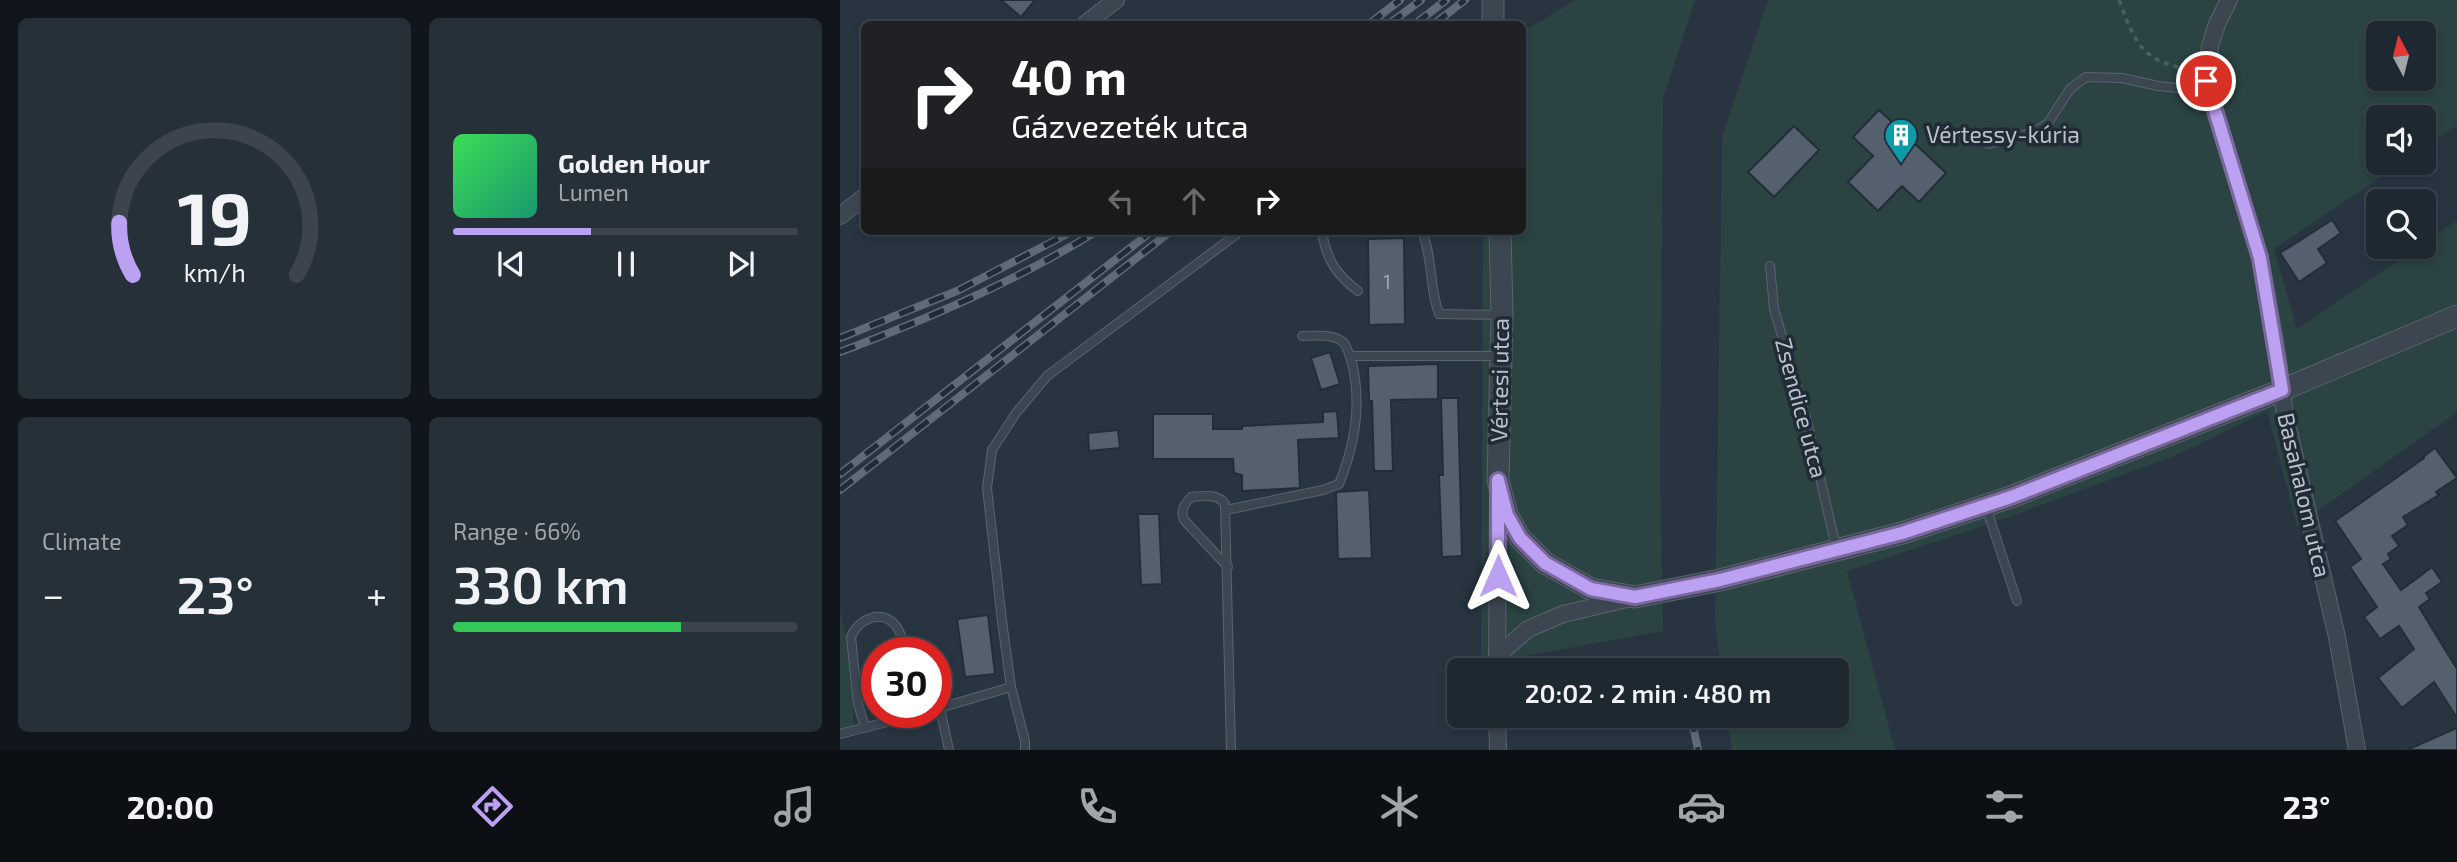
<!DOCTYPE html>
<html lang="en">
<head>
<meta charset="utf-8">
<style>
  :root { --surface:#1e2831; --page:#263039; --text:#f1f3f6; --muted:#a1a6ab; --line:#3c444d; --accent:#bca0f2 }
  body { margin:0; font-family:"Exo 2",sans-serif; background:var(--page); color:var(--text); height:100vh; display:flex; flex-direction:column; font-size:26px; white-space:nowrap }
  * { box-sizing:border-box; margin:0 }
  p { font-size:23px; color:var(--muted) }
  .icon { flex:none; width:38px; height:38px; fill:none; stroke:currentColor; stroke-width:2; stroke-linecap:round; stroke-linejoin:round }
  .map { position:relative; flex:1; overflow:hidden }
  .drawer { display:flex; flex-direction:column; gap:18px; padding:18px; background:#10161b; width:840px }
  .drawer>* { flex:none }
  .hud { position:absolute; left:21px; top:21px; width:665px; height:214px; border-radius:10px; box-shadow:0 4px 10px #0003,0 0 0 2px var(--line); background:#202124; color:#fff; overflow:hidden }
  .needle { width:46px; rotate:353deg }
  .fabs { position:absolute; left:1526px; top:21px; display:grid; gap:14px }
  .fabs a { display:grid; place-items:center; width:70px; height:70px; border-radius:10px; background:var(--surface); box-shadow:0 4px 10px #0003,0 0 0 2px var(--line); font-size:35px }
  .speed { position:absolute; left:21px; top:637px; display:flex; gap:14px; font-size:35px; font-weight:700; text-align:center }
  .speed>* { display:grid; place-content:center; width:91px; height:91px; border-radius:50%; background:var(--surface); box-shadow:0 4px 10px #0003,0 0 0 2px var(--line); line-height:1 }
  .speed .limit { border:10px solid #d22; background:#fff; color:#111 }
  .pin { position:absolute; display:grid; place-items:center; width:60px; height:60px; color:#fff; margin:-30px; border:4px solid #fff; border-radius:50%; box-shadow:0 2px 7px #0007 }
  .me { position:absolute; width:77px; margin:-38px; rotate:0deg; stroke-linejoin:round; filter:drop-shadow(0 0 5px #0008) }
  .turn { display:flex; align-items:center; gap:24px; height:147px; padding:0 35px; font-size:32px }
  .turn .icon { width:91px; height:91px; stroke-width:2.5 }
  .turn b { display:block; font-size:49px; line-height:60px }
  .lanes { display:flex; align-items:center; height:66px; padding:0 35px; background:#0003; justify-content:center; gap:35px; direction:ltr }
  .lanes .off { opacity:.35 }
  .big { font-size:52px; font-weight:600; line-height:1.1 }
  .drawer .card { flex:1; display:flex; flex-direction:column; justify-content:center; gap:10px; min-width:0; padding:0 24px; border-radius:10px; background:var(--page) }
  .drawer .dial { align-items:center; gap:0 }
  .dial svg { height:182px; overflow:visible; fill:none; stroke:var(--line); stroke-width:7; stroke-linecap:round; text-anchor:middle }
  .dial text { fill:var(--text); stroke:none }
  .song { display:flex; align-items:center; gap:21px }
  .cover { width:84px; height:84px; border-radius:10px; background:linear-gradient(135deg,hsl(130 70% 55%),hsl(160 70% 35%)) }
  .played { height:7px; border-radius:4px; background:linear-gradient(90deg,var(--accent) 40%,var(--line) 40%) }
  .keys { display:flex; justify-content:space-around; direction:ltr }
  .heat { display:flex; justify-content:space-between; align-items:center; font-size:38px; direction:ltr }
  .charge { height:10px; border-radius:5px; background:linear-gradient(90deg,#34c759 66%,var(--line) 0) }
  .drawer .tiles { flex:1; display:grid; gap:18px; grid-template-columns:repeat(2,1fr) }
  .trip { position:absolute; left:607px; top:658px; width:402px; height:70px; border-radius:10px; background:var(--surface); box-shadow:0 4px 10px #0003,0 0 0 2px var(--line); font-weight:600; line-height:70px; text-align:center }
  .tabs { display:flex; height:112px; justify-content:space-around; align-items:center; background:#0c1014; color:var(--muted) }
  .tabs .icon { width:49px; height:49px }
  .tabs .current { color:var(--accent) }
  .tabs b { font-size:32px; color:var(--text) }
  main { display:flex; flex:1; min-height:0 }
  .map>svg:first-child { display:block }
  .green { fill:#2b4343; fill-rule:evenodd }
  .building { fill:#54606e; stroke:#232d38; stroke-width:2 }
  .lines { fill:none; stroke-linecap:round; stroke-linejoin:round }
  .service-casing { stroke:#5a646e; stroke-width:10 }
  .minor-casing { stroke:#5a646e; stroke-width:18 }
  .tertiary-casing { stroke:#5a646e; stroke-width:23 }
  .path { stroke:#4b6061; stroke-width:3.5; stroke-dasharray:5 5; stroke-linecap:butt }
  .service { stroke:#3c4651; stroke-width:8 }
  .minor { stroke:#3c4651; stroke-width:16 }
  .tertiary { stroke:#3c4651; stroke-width:21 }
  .rail-casing { stroke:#5f6b78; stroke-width:8 }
  .rail { stroke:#212b36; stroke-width:5; stroke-dasharray:16; stroke-linecap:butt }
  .route-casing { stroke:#7a689d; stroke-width:18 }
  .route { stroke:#bca0f2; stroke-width:12 }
  .labels { text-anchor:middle; stroke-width:7; stroke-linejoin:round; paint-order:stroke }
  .number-label { font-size:19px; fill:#a0a9b4 }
  .poi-label { font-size:23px; fill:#b9c1cb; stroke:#212b36; text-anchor:start }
  .street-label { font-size:23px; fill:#b9c1cb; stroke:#212b36 }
</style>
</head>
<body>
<main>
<section class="drawer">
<div class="tiles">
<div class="card dial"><svg viewBox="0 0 100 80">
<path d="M14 69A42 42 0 1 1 86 69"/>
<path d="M14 69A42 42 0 0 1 8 46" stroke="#bca0f2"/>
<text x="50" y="56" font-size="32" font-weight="700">19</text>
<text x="50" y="72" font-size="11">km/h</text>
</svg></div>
<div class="card">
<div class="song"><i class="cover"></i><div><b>Golden Hour</b><p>Lumen</p></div></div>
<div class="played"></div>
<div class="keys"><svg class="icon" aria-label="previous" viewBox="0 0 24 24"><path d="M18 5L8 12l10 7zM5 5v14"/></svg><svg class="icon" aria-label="pause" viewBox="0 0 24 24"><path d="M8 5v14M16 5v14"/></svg><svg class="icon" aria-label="next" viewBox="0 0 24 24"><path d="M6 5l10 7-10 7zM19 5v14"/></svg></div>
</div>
<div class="card"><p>Climate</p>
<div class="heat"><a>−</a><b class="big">23°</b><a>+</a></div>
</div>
<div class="card"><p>Range · 66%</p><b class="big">330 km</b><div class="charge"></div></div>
</div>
</section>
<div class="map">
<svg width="1617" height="750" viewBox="0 0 1617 750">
  <rect width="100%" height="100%" fill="#283541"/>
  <path class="green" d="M735,0H855L823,98L820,472L823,631L641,664L643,231H682L683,34L689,28Z
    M928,0H1617V125L1584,148V117H1538V163H1562L1434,249L1457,329L1578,247H1584V243L1617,220V412L1457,526L1427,411L1334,456L1152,523L1007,571L1055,750H892L887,716H998V670H881L875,622L882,137ZM1538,33H1584V79H1538Z
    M0,612L11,660L14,734L0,733Z"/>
  <path class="building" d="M161,0H195L181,17Z
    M1039,110L1106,173L1079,202L1062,186L1038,211L1008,182L1033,156L1013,137Z
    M954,126L979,150L934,197L908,172Z
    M1492,220L1501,233L1478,249L1487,263L1459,282L1440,253Z
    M564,238L565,324L529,325L528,239Z
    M490,352L500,384L481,390L471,358Z
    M598,364V399L551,400L553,471H534L532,401H529L528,366Z
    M601,398H618L622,556L602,557L599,475H603Z
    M497,411L499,438L458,440L460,488L402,491V475L394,473L393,459H313V414H373V429H402V426L483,422V412Z
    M278,430L280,448L249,451L248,433Z
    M1595,448L1617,478L1596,492L1599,495L1563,517L1568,525L1552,536L1559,546L1548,554L1551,559L1543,564L1561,590L1592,567L1602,582L1586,593L1590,599L1579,607L1617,669V718L1594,682L1562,708L1538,678L1574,649L1559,626L1540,639L1524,617L1537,607L1510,567L1521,559L1495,521L1584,458L1583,457Z
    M529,490L532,558L498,559L496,492Z
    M298,514H319L322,584L301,585Z
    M148,615L155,674L125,677L117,619Z
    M1617,728V750H1567Z"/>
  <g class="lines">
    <defs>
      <path id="service" d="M1149,144L1194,132L1208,123L1230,89L1246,77L1282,78L1318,86L1368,91
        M486,231L483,238C488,262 498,276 518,291
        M582,231C593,258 589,287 599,314L659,315
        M930,266L934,309L967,421L996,547
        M510,356H658
        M1146,507L1177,601
        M386,510L483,490L499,484C515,445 522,405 512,363C510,358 508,348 504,343C493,333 475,336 462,336
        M388,567L344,520C340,510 344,505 351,497C364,496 377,493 385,504L391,750
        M100,708L109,750
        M96,709L171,687
        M25,727L18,704L11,637C18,619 42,608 56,626C62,633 63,644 66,653
        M0,734L86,712
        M185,750V741L171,687L162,621L147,488L152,450L176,413L207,376L401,231"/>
      <path id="minor" d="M1389,0L1377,24L1370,46L1366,81L1420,258L1437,353L1445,415L1497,637L1517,750
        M245,24L276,0
        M0,216L24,197
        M657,656L688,629L723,614L791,598
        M657,670L658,501
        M657,716L658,750"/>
      <path id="tertiary" d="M653,0V24
        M660,231L662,315L658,480L667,515L680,538L705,563L751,589L795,597L880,580L1062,533L1171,497L1442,390L1617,316"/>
    </defs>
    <use href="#service" class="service-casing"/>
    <use href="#minor" class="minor-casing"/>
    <use href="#tertiary" class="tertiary-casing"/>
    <path class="path" d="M1279,0C1296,45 1302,62 1353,70"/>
    <use href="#service" class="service"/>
    <use href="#minor" class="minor"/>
    <use href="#tertiary" class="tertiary"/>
    <defs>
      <path id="rail" d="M529,24L560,0
        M549,24L581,0
        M575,24L606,0
        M594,24L625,0
        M0,338L117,291L233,231
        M0,352C90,318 176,281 257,231
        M0,474L312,231
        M0,490L331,231
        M851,716L858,750"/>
    </defs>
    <use href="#rail" class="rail-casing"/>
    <use href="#rail" class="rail"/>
  </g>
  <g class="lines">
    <defs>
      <path id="route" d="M658,576V480L667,515L680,538L705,563L751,589L795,597L880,580L1062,533L1171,497L1442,390L1420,258L1366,81"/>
    </defs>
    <use href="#route" class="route-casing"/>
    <use href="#route" class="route"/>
  </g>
  <defs>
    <symbol id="building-pin" viewBox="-11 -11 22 30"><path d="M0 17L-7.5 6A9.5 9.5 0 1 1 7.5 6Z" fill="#0f9aa8" stroke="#212b36"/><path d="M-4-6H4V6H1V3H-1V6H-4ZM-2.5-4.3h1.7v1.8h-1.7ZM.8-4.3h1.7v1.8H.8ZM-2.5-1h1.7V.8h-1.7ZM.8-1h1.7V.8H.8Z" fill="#fff"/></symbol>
  </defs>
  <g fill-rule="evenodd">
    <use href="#building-pin" x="1042" y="116" width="38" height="52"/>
  </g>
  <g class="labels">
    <g class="number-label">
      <text x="547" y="289">1</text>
    </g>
    <g class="poi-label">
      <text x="1086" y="143">Vértessy-kúria</text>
    </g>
    <g class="street-label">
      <text transform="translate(660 380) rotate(-89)" y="8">Vértesi utca</text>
      <text transform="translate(961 408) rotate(75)" y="8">Zsendice utca</text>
      <text transform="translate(1464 495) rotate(77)" y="8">Basahalom utca</text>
    </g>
  </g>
</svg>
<div class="fabs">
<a><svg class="needle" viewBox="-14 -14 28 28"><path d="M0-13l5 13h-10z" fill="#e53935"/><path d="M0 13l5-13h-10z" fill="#a1a6ab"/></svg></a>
<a><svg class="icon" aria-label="sound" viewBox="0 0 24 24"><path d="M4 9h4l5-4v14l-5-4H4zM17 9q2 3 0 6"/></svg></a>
<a><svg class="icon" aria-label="search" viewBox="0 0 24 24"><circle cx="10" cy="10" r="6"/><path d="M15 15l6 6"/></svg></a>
</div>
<div class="speed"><div class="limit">30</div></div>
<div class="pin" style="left:1366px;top:81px;background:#d93025"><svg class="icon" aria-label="arrive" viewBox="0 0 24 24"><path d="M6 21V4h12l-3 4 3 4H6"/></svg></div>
<svg class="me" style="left:658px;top:576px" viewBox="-20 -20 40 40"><path d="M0-17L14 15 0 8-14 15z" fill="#bca0f2" stroke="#fff" stroke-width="4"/></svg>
<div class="trip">20:02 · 2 min · 480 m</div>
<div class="hud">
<div class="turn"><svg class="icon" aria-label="right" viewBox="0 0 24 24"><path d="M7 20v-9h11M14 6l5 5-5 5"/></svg><div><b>40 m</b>Gázvezeték utca</div></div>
<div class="lanes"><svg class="icon off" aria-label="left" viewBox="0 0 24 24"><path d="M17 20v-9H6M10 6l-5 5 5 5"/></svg><svg class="icon off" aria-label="ahead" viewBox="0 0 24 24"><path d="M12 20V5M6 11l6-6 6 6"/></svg><svg class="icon" aria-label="right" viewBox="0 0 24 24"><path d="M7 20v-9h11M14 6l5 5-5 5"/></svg></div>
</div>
</div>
</main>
<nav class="tabs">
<b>20:00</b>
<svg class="icon current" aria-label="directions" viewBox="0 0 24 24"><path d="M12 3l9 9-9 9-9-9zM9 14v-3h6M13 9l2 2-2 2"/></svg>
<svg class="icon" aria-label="music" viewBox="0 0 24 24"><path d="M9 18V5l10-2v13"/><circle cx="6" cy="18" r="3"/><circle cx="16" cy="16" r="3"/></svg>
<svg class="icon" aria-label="phone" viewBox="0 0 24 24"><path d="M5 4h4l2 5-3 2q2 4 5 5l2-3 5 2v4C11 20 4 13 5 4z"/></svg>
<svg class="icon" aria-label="climate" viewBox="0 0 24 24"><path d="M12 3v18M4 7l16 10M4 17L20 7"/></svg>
<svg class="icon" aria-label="car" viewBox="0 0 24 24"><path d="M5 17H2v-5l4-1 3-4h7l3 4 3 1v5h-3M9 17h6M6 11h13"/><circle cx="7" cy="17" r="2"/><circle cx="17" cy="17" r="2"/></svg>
<svg class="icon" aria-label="filters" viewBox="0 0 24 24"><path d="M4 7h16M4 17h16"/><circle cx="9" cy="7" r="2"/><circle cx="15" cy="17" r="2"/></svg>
<b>23°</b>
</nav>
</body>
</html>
